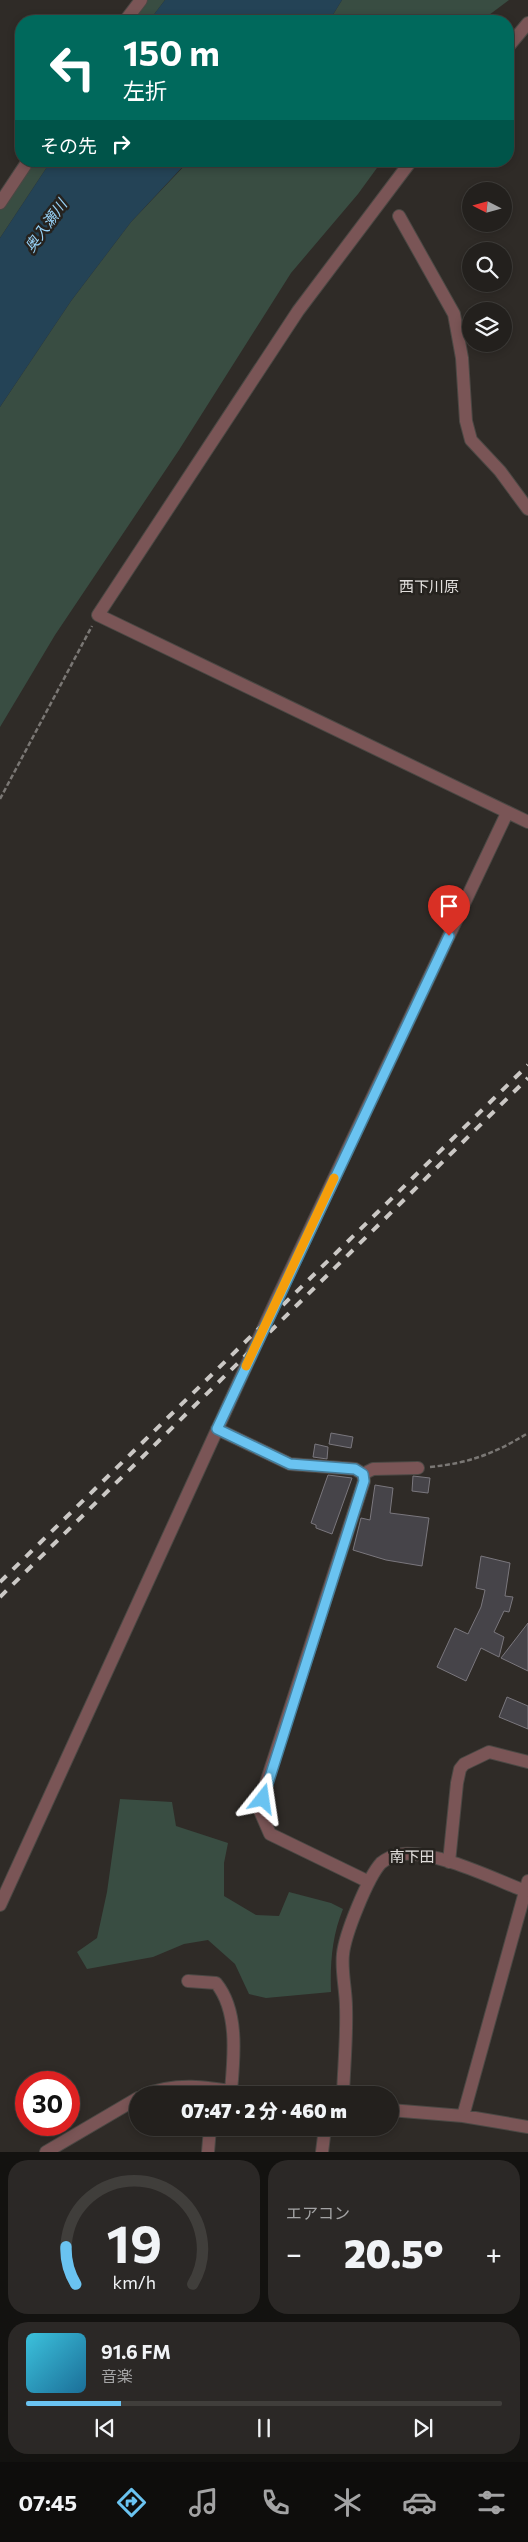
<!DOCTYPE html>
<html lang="ja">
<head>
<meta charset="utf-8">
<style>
  :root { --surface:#23201d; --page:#2b2826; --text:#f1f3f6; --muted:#a3a3a4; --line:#403e3b; --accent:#6ac3f1 }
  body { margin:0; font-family:Commissioner,"Noto Sans JP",sans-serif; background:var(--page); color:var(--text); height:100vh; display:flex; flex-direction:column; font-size:19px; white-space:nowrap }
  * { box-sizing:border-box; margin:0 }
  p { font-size:16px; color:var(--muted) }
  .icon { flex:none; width:28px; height:28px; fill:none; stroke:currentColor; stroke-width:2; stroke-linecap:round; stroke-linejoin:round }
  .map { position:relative; height:2152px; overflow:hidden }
  .sheet { display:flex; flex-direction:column; gap:8px; padding:8px; background:#131210; flex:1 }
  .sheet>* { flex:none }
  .banner { position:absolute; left:15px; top:15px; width:499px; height:152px; border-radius:20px; box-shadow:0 2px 8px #0003,0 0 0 1px var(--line); background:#00695c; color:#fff; overflow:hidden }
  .needle { width:32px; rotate:276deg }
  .tools { position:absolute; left:462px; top:182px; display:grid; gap:10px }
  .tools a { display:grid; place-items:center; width:50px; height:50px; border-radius:50%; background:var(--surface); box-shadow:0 2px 8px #0003,0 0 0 1px var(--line); font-size:25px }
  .speed { position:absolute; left:15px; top:2071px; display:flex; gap:10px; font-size:25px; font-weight:700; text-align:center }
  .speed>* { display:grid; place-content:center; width:65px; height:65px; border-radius:50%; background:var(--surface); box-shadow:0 2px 8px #0003,0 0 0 1px var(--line); line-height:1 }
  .speed .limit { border:8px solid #d22; background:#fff; color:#111 }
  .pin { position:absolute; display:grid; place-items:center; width:42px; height:42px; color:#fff; margin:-51px -21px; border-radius:50% 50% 50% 0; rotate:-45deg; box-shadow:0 0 5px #0007 }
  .pin .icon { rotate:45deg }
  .me { position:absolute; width:55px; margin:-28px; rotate:15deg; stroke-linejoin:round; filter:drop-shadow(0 0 4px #0008) }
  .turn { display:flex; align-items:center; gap:18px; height:105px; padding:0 25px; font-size:22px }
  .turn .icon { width:65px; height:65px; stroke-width:2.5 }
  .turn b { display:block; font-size:35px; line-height:42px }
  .then { display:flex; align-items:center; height:48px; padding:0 25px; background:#0003; gap:10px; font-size:19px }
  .big { font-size:38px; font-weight:800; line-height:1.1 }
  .sheet .widget { flex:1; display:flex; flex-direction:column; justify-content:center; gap:8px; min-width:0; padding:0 18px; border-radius:20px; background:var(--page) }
  .sheet .dial { align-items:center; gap:0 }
  .dial svg { height:130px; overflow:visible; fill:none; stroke:var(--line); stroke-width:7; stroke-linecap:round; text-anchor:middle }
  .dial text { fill:var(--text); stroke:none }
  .song { display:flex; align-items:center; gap:15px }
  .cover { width:60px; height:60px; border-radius:8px; background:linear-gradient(135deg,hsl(190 70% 55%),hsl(200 70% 35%)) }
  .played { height:5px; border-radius:2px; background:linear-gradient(90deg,var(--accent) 20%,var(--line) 20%) }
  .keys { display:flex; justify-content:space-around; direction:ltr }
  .heat { display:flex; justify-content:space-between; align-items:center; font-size:28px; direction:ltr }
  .sheet .tiles { flex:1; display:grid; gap:8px; grid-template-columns:1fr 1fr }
  .widget:last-child { grid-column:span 2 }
  .trip { position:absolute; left:129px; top:2086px; width:270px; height:50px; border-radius:25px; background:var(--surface); box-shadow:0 2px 8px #0003,0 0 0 1px var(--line); font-weight:800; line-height:50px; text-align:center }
  .dock { display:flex; height:80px; justify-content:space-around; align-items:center; background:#0e0d0c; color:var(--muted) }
  .dock .icon { width:35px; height:35px }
  .dock .active { color:var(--accent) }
  .dock b { font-size:22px; color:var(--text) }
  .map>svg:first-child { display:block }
  .green { fill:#394d42 }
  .water { fill:#244356 }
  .building { fill:#464449; stroke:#7a777d }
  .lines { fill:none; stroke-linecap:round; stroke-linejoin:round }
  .minor-casing { stroke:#4b4844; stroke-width:14 }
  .path { stroke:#7a7774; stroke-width:2.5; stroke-dasharray:5 2.5; stroke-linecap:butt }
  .minor { stroke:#7a5556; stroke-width:12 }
  .rail { stroke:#cbc8c5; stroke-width:4; stroke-dasharray:9 9; stroke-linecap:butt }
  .route-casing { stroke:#457f9d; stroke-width:12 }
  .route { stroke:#6ac3f1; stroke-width:9 }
  .slow { stroke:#f59e0b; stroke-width:9 }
  .labels { text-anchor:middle; stroke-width:5; stroke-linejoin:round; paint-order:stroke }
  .water-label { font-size:15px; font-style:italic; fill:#97d1f6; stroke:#25221e }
  .neighbourhood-label { font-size:15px; fill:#e1dedc; stroke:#25221e }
</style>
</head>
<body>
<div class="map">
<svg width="528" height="2152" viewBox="0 0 528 2152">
  <rect width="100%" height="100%" fill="#2f2b27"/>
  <path class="green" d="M147,0H165L149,21H131Z
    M342,0H509L481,21H329Z
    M32,161H51L0,238V209Z
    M189,161H382L358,194L291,273L179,450L55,635L0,727V407L71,301L131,222Z
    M120,1799L172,1802L176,1826L228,1843L224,1863V1896L256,1915L279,1916L289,1892L331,1903L343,1909C332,1936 330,1963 331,1992L266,1998L249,1994L235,1964L208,1940L184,1944L153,1957L87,1969L77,1952L97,1938L107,1892Z"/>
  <path class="water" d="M165,0H342L329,21H149Z
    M51,161H188L131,222L71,301L0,407V238Z"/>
  <path class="building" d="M331,1433L353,1437L351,1448L329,1444Z
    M315,1444L328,1447L327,1459L313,1457Z
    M328,1475L352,1478L332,1534L316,1528V1525L311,1523Z
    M413,1476L430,1478L428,1493L412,1491Z
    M375,1485L393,1488L390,1513L429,1518L422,1566L386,1560L353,1550L361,1518L370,1520Z
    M481,1556L510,1563L505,1596L513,1597L509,1612L504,1611L494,1632L504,1637L499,1657L481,1648L466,1681L437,1667L455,1628L468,1634L481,1607L485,1590L476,1588Z
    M528,1623V1671L501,1658Z
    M507,1697L528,1706V1729L499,1717Z"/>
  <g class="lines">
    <defs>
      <path id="minor" d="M125,21L141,0
        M508,47L528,23
        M411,161L298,311L98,615L528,822
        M0,203L28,161
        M399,216L454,314L462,358L466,421L471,440L500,471L528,509
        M217,1429L290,1464L355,1469L363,1474L364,1481L265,1786L260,1811L270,1834L369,1882
        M363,1474L373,1469L418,1468
        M449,1862L457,1783L460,1769L464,1764L489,1752L528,1762
        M0,1905L274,1305L507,813
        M188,1981L216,1983C239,2011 234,2057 231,2091
        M144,2095C181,2080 216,2089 254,2095
        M343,2095C344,2066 347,2036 346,2007C346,1990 341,1971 343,1954C345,1934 368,1877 381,1863C386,1859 395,1854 402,1854C437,1851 492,1878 525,1891
        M390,2110L463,2116L528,2127
        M463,2116L528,1881
        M46,2152L138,2098
        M208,2152L210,2128
        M322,2152L325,2128"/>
    </defs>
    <use href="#minor" class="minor-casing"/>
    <path class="path" d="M0,799L92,626
      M430,1467C469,1463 494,1454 528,1433"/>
    <use href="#minor" class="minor"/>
    <path class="rail" d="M0,1582L528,1065
      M0,1597L528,1078"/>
  </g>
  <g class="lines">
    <defs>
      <path id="route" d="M263,1799L364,1481L363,1474L355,1469L290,1464L217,1429L449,936"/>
    </defs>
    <use href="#route" class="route-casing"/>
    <use href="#route" class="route"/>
    <path class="slow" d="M246,1366L334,1178"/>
  </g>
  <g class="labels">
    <g class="water-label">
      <text transform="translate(46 226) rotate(-54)" y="5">奥入瀬川</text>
    </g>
    <g class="neighbourhood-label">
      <text x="429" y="592">西下川原</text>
      <text x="412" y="1862">南下田</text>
    </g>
  </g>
</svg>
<div class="tools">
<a><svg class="needle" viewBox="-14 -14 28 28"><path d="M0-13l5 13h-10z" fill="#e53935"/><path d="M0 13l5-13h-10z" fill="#a3a3a4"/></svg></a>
<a><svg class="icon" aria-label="search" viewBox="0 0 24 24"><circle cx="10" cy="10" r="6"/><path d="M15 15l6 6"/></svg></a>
<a><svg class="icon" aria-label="layers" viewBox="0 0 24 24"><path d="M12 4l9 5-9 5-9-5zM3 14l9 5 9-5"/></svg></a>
</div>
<div class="speed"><div class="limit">30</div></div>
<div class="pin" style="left:449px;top:936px;background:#d93025"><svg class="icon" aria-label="arrive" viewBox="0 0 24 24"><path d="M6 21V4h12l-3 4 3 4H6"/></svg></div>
<svg class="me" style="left:263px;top:1799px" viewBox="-20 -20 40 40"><path d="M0-17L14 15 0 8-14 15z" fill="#6ac3f1" stroke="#fff" stroke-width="4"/></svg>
<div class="trip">07:47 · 2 分 · 460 m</div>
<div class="banner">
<div class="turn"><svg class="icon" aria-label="left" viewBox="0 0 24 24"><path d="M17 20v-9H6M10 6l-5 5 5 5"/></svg><div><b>150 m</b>左折</div></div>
<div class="then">その先<svg class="icon" aria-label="right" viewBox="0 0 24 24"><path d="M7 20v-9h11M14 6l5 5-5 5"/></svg></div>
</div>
</div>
<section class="sheet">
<div class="tiles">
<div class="widget dial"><svg viewBox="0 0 100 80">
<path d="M14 69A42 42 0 1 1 86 69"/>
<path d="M14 69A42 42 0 0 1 8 46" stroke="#6ac3f1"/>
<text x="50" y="56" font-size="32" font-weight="700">19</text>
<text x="50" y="72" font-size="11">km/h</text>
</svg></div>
<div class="widget"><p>エアコン</p>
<div class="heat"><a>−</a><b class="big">20.5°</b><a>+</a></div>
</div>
<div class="widget">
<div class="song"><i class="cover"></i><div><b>91.6 FM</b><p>音楽</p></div></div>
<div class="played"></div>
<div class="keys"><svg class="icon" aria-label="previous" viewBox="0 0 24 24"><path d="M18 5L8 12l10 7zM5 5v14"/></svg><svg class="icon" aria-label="pause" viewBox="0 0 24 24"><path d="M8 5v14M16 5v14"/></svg><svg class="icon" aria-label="next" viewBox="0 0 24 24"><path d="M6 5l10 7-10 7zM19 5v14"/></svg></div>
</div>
</div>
</section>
<nav class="dock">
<b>07:45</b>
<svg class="icon active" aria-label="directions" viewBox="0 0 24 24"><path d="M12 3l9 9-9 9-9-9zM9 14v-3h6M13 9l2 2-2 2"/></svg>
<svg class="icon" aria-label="music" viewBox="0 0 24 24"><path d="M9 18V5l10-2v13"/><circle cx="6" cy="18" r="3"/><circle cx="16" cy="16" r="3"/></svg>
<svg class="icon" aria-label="phone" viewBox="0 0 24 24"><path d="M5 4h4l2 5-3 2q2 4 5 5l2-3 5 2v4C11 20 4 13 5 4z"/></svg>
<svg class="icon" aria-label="climate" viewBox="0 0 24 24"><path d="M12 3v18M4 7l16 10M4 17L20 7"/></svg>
<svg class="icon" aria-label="car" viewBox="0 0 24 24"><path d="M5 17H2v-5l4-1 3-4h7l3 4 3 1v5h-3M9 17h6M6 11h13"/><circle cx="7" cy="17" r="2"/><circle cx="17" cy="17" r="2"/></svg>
<svg class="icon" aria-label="filters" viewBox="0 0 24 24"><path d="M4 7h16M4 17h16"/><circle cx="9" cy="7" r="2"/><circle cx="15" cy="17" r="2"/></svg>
</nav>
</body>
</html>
